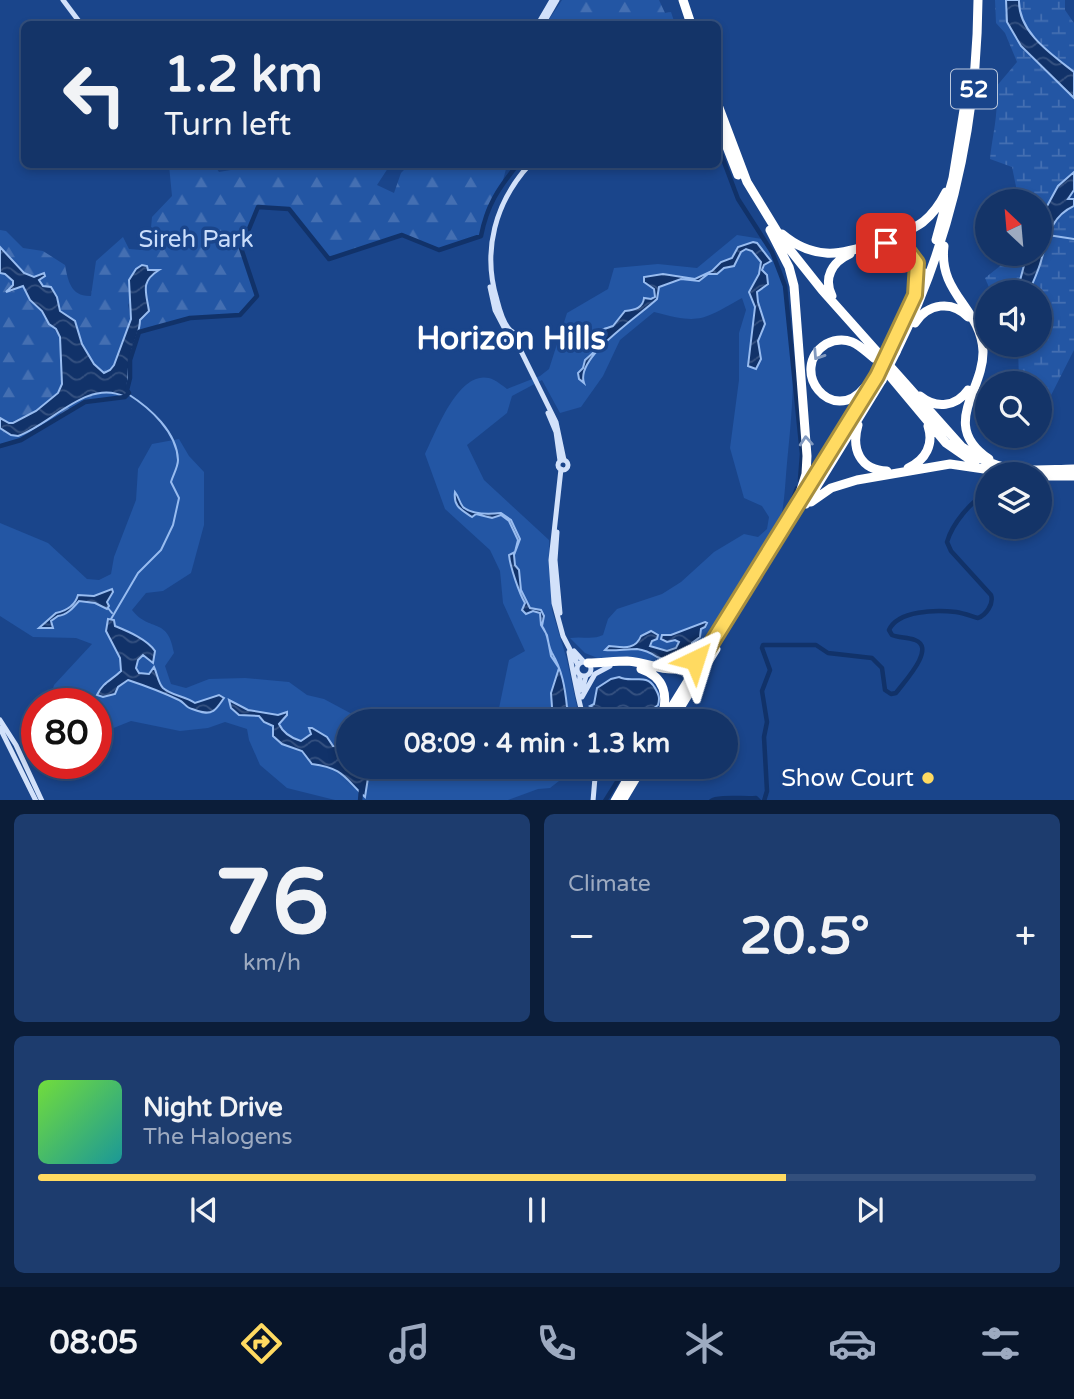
<!DOCTYPE html>
<html lang="en">
<head>
<meta charset="utf-8">
<style>
  :root { --surface:#143468; --page:#1d3c6e; --text:#f1f3f6; --muted:#9daac0; --line:#334f7c; --accent:#ffda61 }
  body { margin:0; font-family:"Varela Round",sans-serif; background:var(--page); color:var(--text); height:100vh; display:flex; flex-direction:column; font-size:26px; white-space:nowrap }
  * { box-sizing:border-box; margin:0 }
  p { font-size:23px; color:var(--muted) }
  .icon { flex:none; width:38px; height:38px; fill:none; stroke:currentColor; stroke-width:2; stroke-linecap:round; stroke-linejoin:round }
  .map { position:relative; height:800px; overflow:hidden }
  .side { display:flex; flex-direction:column; gap:14px; padding:14px; background:#0b1d39; flex:1 }
  .side>* { flex:none }
  .guide { position:absolute; left:21px; top:21px; width:700px; height:147px; border-radius:10px; box-shadow:0 4px 10px #0003,0 0 0 2px var(--line); background:#143468; color:var(--text); overflow:hidden }
  .needle { width:46px; rotate:334deg }
  .tools { position:absolute; left:975px; top:189px; display:grid; gap:14px }
  .tools a { display:grid; place-items:center; width:77px; height:77px; border-radius:50%; background:var(--surface); box-shadow:0 4px 10px #0003,0 0 0 2px var(--line); font-size:35px }
  .speed { position:absolute; left:21px; top:688px; display:flex; gap:14px; font-size:35px; font-weight:700; text-align:center }
  .speed>* { display:grid; place-content:center; width:91px; height:91px; border-radius:50%; background:var(--surface); box-shadow:0 4px 10px #0003,0 0 0 2px var(--line); line-height:1 }
  .speed .limit { border:10px solid #d22; background:#fff; color:#111 }
  .pin { position:absolute; display:grid; place-items:center; width:60px; height:60px; color:#fff; margin:-30px; border-radius:14px; box-shadow:0 4px 10px #0006 }
  .me { position:absolute; width:77px; margin:-38px; rotate:41deg; stroke-linejoin:round; filter:drop-shadow(0 0 5px #0008) }
  .turn { display:flex; align-items:center; gap:24px; height:147px; padding:0 28px; font-size:32px }
  .turn .icon { width:91px; height:91px; stroke-width:2.5 }
  .turn b { display:block; font-size:49px; line-height:60px }
  .big { font-size:52px; font-weight:700; line-height:1.1 }
  .side .widget { flex:1; display:flex; flex-direction:column; justify-content:center; gap:10px; min-width:0; padding:0 24px; border-radius:10px; background:var(--page) }
  .side .dial { align-items:center; gap:0 }
  .dial b { font-size:91px; line-height:1 }
  .song { display:flex; align-items:center; gap:21px }
  .cover { width:84px; height:84px; border-radius:10px; background:linear-gradient(135deg,hsl(100 70% 55%),hsl(180 70% 35%)) }
  .played { height:7px; border-radius:4px; background:linear-gradient(90deg,var(--accent) 75%,var(--line) 75%) }
  .keys { display:flex; justify-content:space-around; direction:ltr }
  .heat { display:flex; justify-content:space-between; align-items:center; font-size:38px; direction:ltr }
  .side .tiles { flex:1; display:grid; gap:14px; grid-template-columns:1fr 1fr }
  .widget:last-child { grid-column:span 2 }
  .trip { position:absolute; left:336px; top:709px; width:402px; height:70px; border-radius:35px; background:var(--surface); box-shadow:0 4px 10px #0003,0 0 0 2px var(--line); font-weight:700; line-height:70px; text-align:center }
  .tab-bar { display:flex; height:112px; justify-content:space-around; align-items:center; background:#08152a; color:var(--muted) }
  .tab-bar .icon { width:49px; height:49px }
  .tab-bar .on { color:var(--accent) }
  .tab-bar b { font-size:32px; color:var(--text) }
  .map>svg:first-child { display:block }
  .grass { fill:#2356a4 }
  .forest { fill:url(#forest-firs) }
  .wetland { fill:url(#wetland-marsh) }
  .water { fill:url(#water-waves); stroke:#98bcf0; stroke-width:2 }
  .lines { fill:none; stroke-linecap:round; stroke-linejoin:round }
  .stream { stroke:#98bcf0; stroke-width:2 }
  .river { stroke:#113269; stroke-width:4.5 }
  .secondary { stroke:#d2e1fa; stroke-width:5 }
  .highway { stroke:#fff; stroke-width:9 }
  .highway-bridge { stroke:#fff; stroke-width:9 }
  .oneway { stroke:#8199bf }
  .route-casing { stroke:#a68e3f; stroke-width:18 }
  .route { stroke:#ffda61; stroke-width:12 }
  .poi-dot { fill:#ffda61; stroke:#1a458b; stroke-width:2.5 }
  .labels { text-anchor:middle; stroke-width:7; stroke-linejoin:round; paint-order:stroke }
  .shield { fill:#1a458b; stroke:#bac7dc; stroke-width:2 }
  .shield-label { font-size:23px; font-weight:bold; fill:#fff }
  .park-label { font-size:24px; fill:#caddfa; stroke:#1a458b }
  .poi-label { font-size:24px; fill:#fff; stroke:#1a458b; text-anchor:end }
  .district-label { font-size:32px; font-weight:bold; fill:#fff; stroke:#1a458b }
</style>
</head>
<body>
<div class="map">
<svg width="1074" height="801" viewBox="0 0 1074 801">
  <defs>
    <pattern id="forest-firs" width="22" height="20" patternUnits="userSpaceOnUse" patternTransform="scale(1.75)"><rect width="22" height="20" fill="#2356a4"/><path d="M5 1l3.5 6h-7zM16 11l3.5 6h-7z" fill="#446fb2"/></pattern>
    <pattern id="wetland-marsh" width="20" height="14" patternUnits="userSpaceOnUse" patternTransform="scale(1.75)"><rect width="20" height="14" fill="#2356a4"/><path d="M1 5h8M5 5V1M11 12h8M15 12V8" fill="none" stroke="#446fb2"/></pattern>
    <pattern id="water-waves" width="16" height="10" patternUnits="userSpaceOnUse" patternTransform="scale(1.75)"><rect width="16" height="10" fill="#113269"/><path d="M0 5q4-4 8 0t8 0" fill="none" stroke="#355180"/></pattern>
  </defs>
  <rect width="100%" height="100%" fill="#1a458b"/>
  <path class="grass" d="M737,235L762,239C803,300 794,394 787,463C785,483 785,508 778,527C772,541 761,555 753,568C737,594 720,619 704,645L694,657L679,666L600,659L585,653L570,638C582,636 593,640 603,635L608,619L617,609L662,594L681,582L714,552L744,534L758,537L767,529L769,517L762,506L744,498L730,448L739,380V333L746,310L742,298C701,321 700,324 654,312L620,340L603,376L581,407L560,413L542,380L512,396L507,413L467,445L484,480L549,540L552,610L567,660L580,721H489L498,713L509,660L525,651L503,603L500,571L490,550L445,509L425,454C436,433 460,364 494,380C498,382 503,386 507,389L540,376L549,369L567,313L608,289L614,268L658,264L697,268Z
    M179,439L189,456L204,472V525L191,573L163,591L146,593L132,610C150,633 168,616 174,653L165,666L171,684L186,688L209,679L245,678L289,682L307,695L324,699L365,721H348V766L577,767L550,788L538,789L508,800H335L287,788L260,765L249,740L247,729L225,722L208,728L180,731L131,721L96,735V704L49,703L54,685L92,644L76,638L33,637L0,616V523L48,543L87,579L99,580L111,574L114,557L136,500L138,469L152,444Z"/>
  <path class="forest" d="M562,0H659L665,13L671,12L675,24H546Z
    M169,165H214L219,172L260,165H390L377,185L394,193L401,173L409,165H507L502,184L486,210L481,236L439,250L402,235L329,259L289,209L258,207L241,248L257,296L240,315L190,318L139,332L140,320L149,311C147,289 139,284 158,271L147,270L128,305L131,319L114,365L110,370L104,373L94,364L82,344L75,321L60,311L57,297L51,287L43,286L39,280L44,273L34,278L24,273L0,247V230L6,231L23,248L43,251L65,265C68,281 71,297 91,296L96,261L123,237L129,249L141,250L150,239L152,217L172,196Z
    M0,273C5,274 13,279 13,285L7,289L11,292L23,286L30,300L42,311L44,317L60,337L62,384L58,393L36,411L9,423L0,418Z
    M97,393H117L125,397L85,402L21,440L0,446V429L5,432C15,430 29,430 38,425C58,416 76,398 97,393Z"/>
  <path class="wetland" d="M995,0H1006L1007,22L1021,46L1074,98V172L1058,187L1040,219V201H1019L1012,167L990,159C992,136 1000,110 995,88L1017,62L1005,33L996,23Z
    M1019,0H1065V10L1074,23V72C1051,54 1018,32 1019,0Z
    M1074,206V350L1040,417V383H1019L1018,345H1040V292H1029C1033,282 1038,272 1041,261C1048,238 1050,217 1074,206Z
    M1006,254H1027L1017,292H991L985,278L1000,266Z"/>
  <path class="water" d="M1006,0H1019C1018,32 1051,54 1074,72V98L1021,46L1007,22Z
    M1074,172V190L1068,199H1074V206C1050,217 1048,238 1041,261C1038,272 1033,282 1029,292H1017L1027,254H1040V219L1058,186Z
    M753,242L757,243L771,261L764,265L762,270L767,275L768,284L757,292L758,302L765,324L758,341L761,359L756,369L748,366L755,307L749,292L759,274L761,262L752,251L746,249L741,252L734,266L724,268L717,274H708L699,281L681,279L659,287L657,299C638,317 575,357 584,383L579,379L578,373L583,368L585,360L594,352C593,332 595,332 613,326L625,311C635,310 643,308 644,298L651,299L655,297L654,289L644,282V277L663,274L695,279L712,271L721,262L732,258L738,247Z
    M0,247L24,273L34,277L44,273L45,276L39,280L43,286L51,287L57,297L60,311L75,321L82,344L94,364L104,373L110,370L114,365L131,319L129,280L136,269L142,265L147,266L148,270H159C140,282 146,291 149,311L140,320C140,334 132,346 130,360C128,370 129,379 127,389L129,393L125,397C87,378 51,425 18,436L11,435L0,428V418L9,423H13L36,411L58,393L62,384L60,337L56,329L49,324L42,311L30,300L23,286L6,292L13,285V281L5,274L0,273Z
    M455,492C459,497 459,502 463,507C472,515 491,514 501,513L511,520L520,539L514,555L515,565L519,570L521,590L530,608L541,610L544,616L542,626C549,635 547,644 552,653C562,670 565,687 567,707L573,713L572,721H553L551,693L559,668L551,656L547,635L541,625L540,613L533,611L526,614L522,610L525,603C519,593 510,566 509,555L515,552L518,540L509,521L501,515L492,518L476,514L472,517C462,510 453,507 455,492Z
    M112,589L113,592L107,602L109,606L107,609L95,603L79,601C73,608 67,615 58,616L51,621L53,628H39L56,613C65,611 75,606 78,595L94,596Z
    M108,619L114,620L115,626C127,631 147,639 155,651L153,663L143,655L138,660L136,668L139,673L149,674L154,667C157,673 158,683 163,688C172,696 185,696 195,703L219,695L224,698C221,702 217,709 213,711C207,715 198,711 192,709C186,708 184,702 179,700C162,692 146,686 128,680L118,687L115,694L103,697L97,695C103,682 112,680 121,671L120,658L106,631Z
    M705,622L707,623L705,627L701,629L700,637L692,643L693,650C683,654 669,663 657,657C651,653 646,650 637,649C626,649 614,651 605,650L609,646C622,647 635,651 641,636L651,631L658,635L657,639L652,641L650,646L667,651L676,648L679,642L675,640L667,642L661,639L662,635H671Z
    M619,677C633,684 646,672 655,688C659,695 660,698 658,705L653,709C626,704 622,721 598,721L595,709L590,706L594,704L597,688L611,679Z
    M229,700L248,710L278,715L287,712V715L279,724C283,733 291,738 301,741L311,734L309,728H312L327,737L333,746L348,747V766L365,772L368,778L365,797C345,779 344,768 312,764L302,751L282,744L273,736V726L264,722L259,716L239,715L231,708Z"/>
  <g class="lines">
    <path class="stream" d="M1048,235L1074,239
      M108,608L112,613
      M111,619L138,573L161,550L173,525L179,498L171,482C173,475 178,467 178,460C177,432 150,408 128,394"/>
    <path class="river" d="M718,146L738,199L772,252L785,286L802,454L800,480
      M0,446L21,440L85,402L125,397L129,393L127,390L130,378V360L139,332L190,318L240,315L257,296L241,248L258,207L289,209L329,259L402,235L439,250L481,236C487,205 498,189 518,164
      M788,513L797,488
      M360,801L361,790
      M605,801L627,766
      M711,801C718,796 744,799 756,798L759,801
      M764,801L767,791L764,737L767,722L762,691L770,670L762,648L763,645H816L828,653L872,658L882,668L885,690L891,694L896,693C903,683 937,648 915,640C907,637 899,638 892,635L889,630C898,610 936,610 956,612C963,613 971,616 978,618C986,615 994,604 991,595L951,551L947,542C952,524 971,501 987,493"/>
    <path class="secondary" d="M63,0L81,24
      M538,24L552,0
      M543,24L557,0
      M490,287L495,310L507,333
      M511,331L505,338L508,343L513,344L518,341V336C516,333 512,332 510,330C504,324 499,308 497,300C482,251 495,202 530,164
      M517,343L556,422L564,460
      M548,413L556,432L560,461
      M558 465a5 5 0 1 1 10 0a5 5 0 1 1-10 0Z
      M561,469L551,560L554,603L563,636L578,665
      M557,532L555,560L560,613
      M574,651L584,662
      M569,652L578,696
      M577 669a7 7 0 1 1 14 0a7 7 0 1 1-14 0Z
      M580,675L578,696L584,721
      M582,690L586,676
      M582,697L595,674L610,666
      M0,720L16,745L42,801
      M0,728L36,801
      M593,801L596,766"/>
    <path class="highway" d="M683,0L691,24
      M718,105L747,182L783,241L822,290L962,447C1002,476 1028,470 1074,469
      M718,124L738,175
      M770,230L789,267L794,286L807,456L806,474L799,496
      M782,234C795,245 809,252 826,253C848,255 905,235 923,222C933,214 940,204 946,192
      M936,240L953,178L969,79
      M879,244C907,239 921,256 916,282
      M944,246C938,294 981,308 983,351C984,391 939,425 989,459
      M832,296C823,278 832,262 850,254
      M915,323C928,303 952,300 968,317
      M890,349L925,273
      M896,352C951,241 977,123 978,0
      M890,376L946,443L975,463
      M865,387C832,428 787,369 826,344C834,340 844,339 852,342C860,345 867,353 874,358
      M920,396C936,409 956,407 968,390
      M858,425C851,449 860,470 887,471
      M908,468C926,460 934,444 928,426
      M1040,476H1074
      M811,502L831,488L857,480L950,464L991,470
      M806,504L882,380
      M588,663C601,663 614,661 627,661C659,663 673,682 701,654
      M641,669C665,677 669,696 661,719
      M663,721L877,376
      M672,721L716,649
      M615,801L635,766
      M622,801L643,766"/>
    <path class="highway-bridge" d="M877,376L890,349
      M882,380L896,352"/>
  </g>
  <defs><path id="oneway-chevron" d="M-2-3.5L2.5 0L-2 3.5" fill="none" stroke-width="1.6" stroke-linecap="round" stroke-linejoin="round" transform="scale(1.75)"/></defs>
  <g class="oneway">
    <use href="#oneway-chevron" transform="translate(818 355) rotate(123)"/>
    <use href="#oneway-chevron" transform="translate(806 441) rotate(-94)"/>
  </g>
  <g class="lines">
    <defs>
      <path id="route" d="M695,660L708,649L877,376L915,295L917,263L905,247L886,243"/>
    </defs>
    <use href="#route" class="route-casing"/>
    <use href="#route" class="route"/>
  </g>
  <circle class="poi-dot" cx="928" cy="778" r="7"/>
  <g class="labels">
    <rect class="shield" x="951" y="69.5" width="46" height="39" rx="5"/>
    <g class="shield-label">
      <text x="974" y="97">52</text>
    </g>
    <g class="park-label">
      <text x="196" y="247">Sireh Park</text>
    </g>
    <g class="poi-label">
      <text x="914" y="786">Show Court</text>
    </g>
    <g class="district-label">
      <text x="511" y="349">Horizon Hills</text>
    </g>
  </g>
</svg>
<div class="tools">
<a><svg class="needle" viewBox="-14 -14 28 28"><path d="M0-13l5 13h-10z" fill="#e53935"/><path d="M0 13l5-13h-10z" fill="#9daac0"/></svg></a>
<a><svg class="icon" aria-label="sound" viewBox="0 0 24 24"><path d="M4 9h4l5-4v14l-5-4H4zM17 9q2 3 0 6"/></svg></a>
<a><svg class="icon" aria-label="search" viewBox="0 0 24 24"><circle cx="10" cy="10" r="6"/><path d="M15 15l6 6"/></svg></a>
<a><svg class="icon" aria-label="layers" viewBox="0 0 24 24"><path d="M12 4l9 5-9 5-9-5zM3 14l9 5 9-5"/></svg></a>
</div>
<div class="speed"><div class="limit">80</div></div>
<div class="pin" style="left:886px;top:243px;background:#d93025"><svg class="icon" aria-label="arrive" viewBox="0 0 24 24"><path d="M6 21V4h12l-3 4 3 4H6"/></svg></div>
<svg class="me" style="left:695px;top:660px" viewBox="-20 -20 40 40"><path d="M0-17L14 15 0 8-14 15z" fill="#ffda61" stroke="#fff" stroke-width="4"/></svg>
<div class="trip">08:09 · 4 min · 1.3 km</div>
<div class="guide">
<div class="turn"><svg class="icon" aria-label="left" viewBox="0 0 24 24"><path d="M17 20v-9H6M10 6l-5 5 5 5"/></svg><div><b>1.2 km</b>Turn left</div></div>
</div>
</div>
<section class="side">
<div class="tiles">
<div class="widget dial"><b>76</b><p>km/h</p></div>
<div class="widget"><p>Climate</p>
<div class="heat"><a>−</a><b class="big">20.5°</b><a>+</a></div>
</div>
<div class="widget">
<div class="song"><i class="cover"></i><div><b>Night Drive</b><p>The Halogens</p></div></div>
<div class="played"></div>
<div class="keys"><svg class="icon" aria-label="previous" viewBox="0 0 24 24"><path d="M18 5L8 12l10 7zM5 5v14"/></svg><svg class="icon" aria-label="pause" viewBox="0 0 24 24"><path d="M8 5v14M16 5v14"/></svg><svg class="icon" aria-label="next" viewBox="0 0 24 24"><path d="M6 5l10 7-10 7zM19 5v14"/></svg></div>
</div>
</div>
</section>
<nav class="tab-bar">
<b>08:05</b>
<svg class="icon on" aria-label="directions" viewBox="0 0 24 24"><path d="M12 3l9 9-9 9-9-9zM9 14v-3h6M13 9l2 2-2 2"/></svg>
<svg class="icon" aria-label="music" viewBox="0 0 24 24"><path d="M9 18V5l10-2v13"/><circle cx="6" cy="18" r="3"/><circle cx="16" cy="16" r="3"/></svg>
<svg class="icon" aria-label="phone" viewBox="0 0 24 24"><path d="M5 4h4l2 5-3 2q2 4 5 5l2-3 5 2v4C11 20 4 13 5 4z"/></svg>
<svg class="icon" aria-label="climate" viewBox="0 0 24 24"><path d="M12 3v18M4 7l16 10M4 17L20 7"/></svg>
<svg class="icon" aria-label="car" viewBox="0 0 24 24"><path d="M5 17H2v-5l4-1 3-4h7l3 4 3 1v5h-3M9 17h6M6 11h13"/><circle cx="7" cy="17" r="2"/><circle cx="17" cy="17" r="2"/></svg>
<svg class="icon" aria-label="filters" viewBox="0 0 24 24"><path d="M4 7h16M4 17h16"/><circle cx="9" cy="7" r="2"/><circle cx="15" cy="17" r="2"/></svg>
</nav>
</body>
</html>
